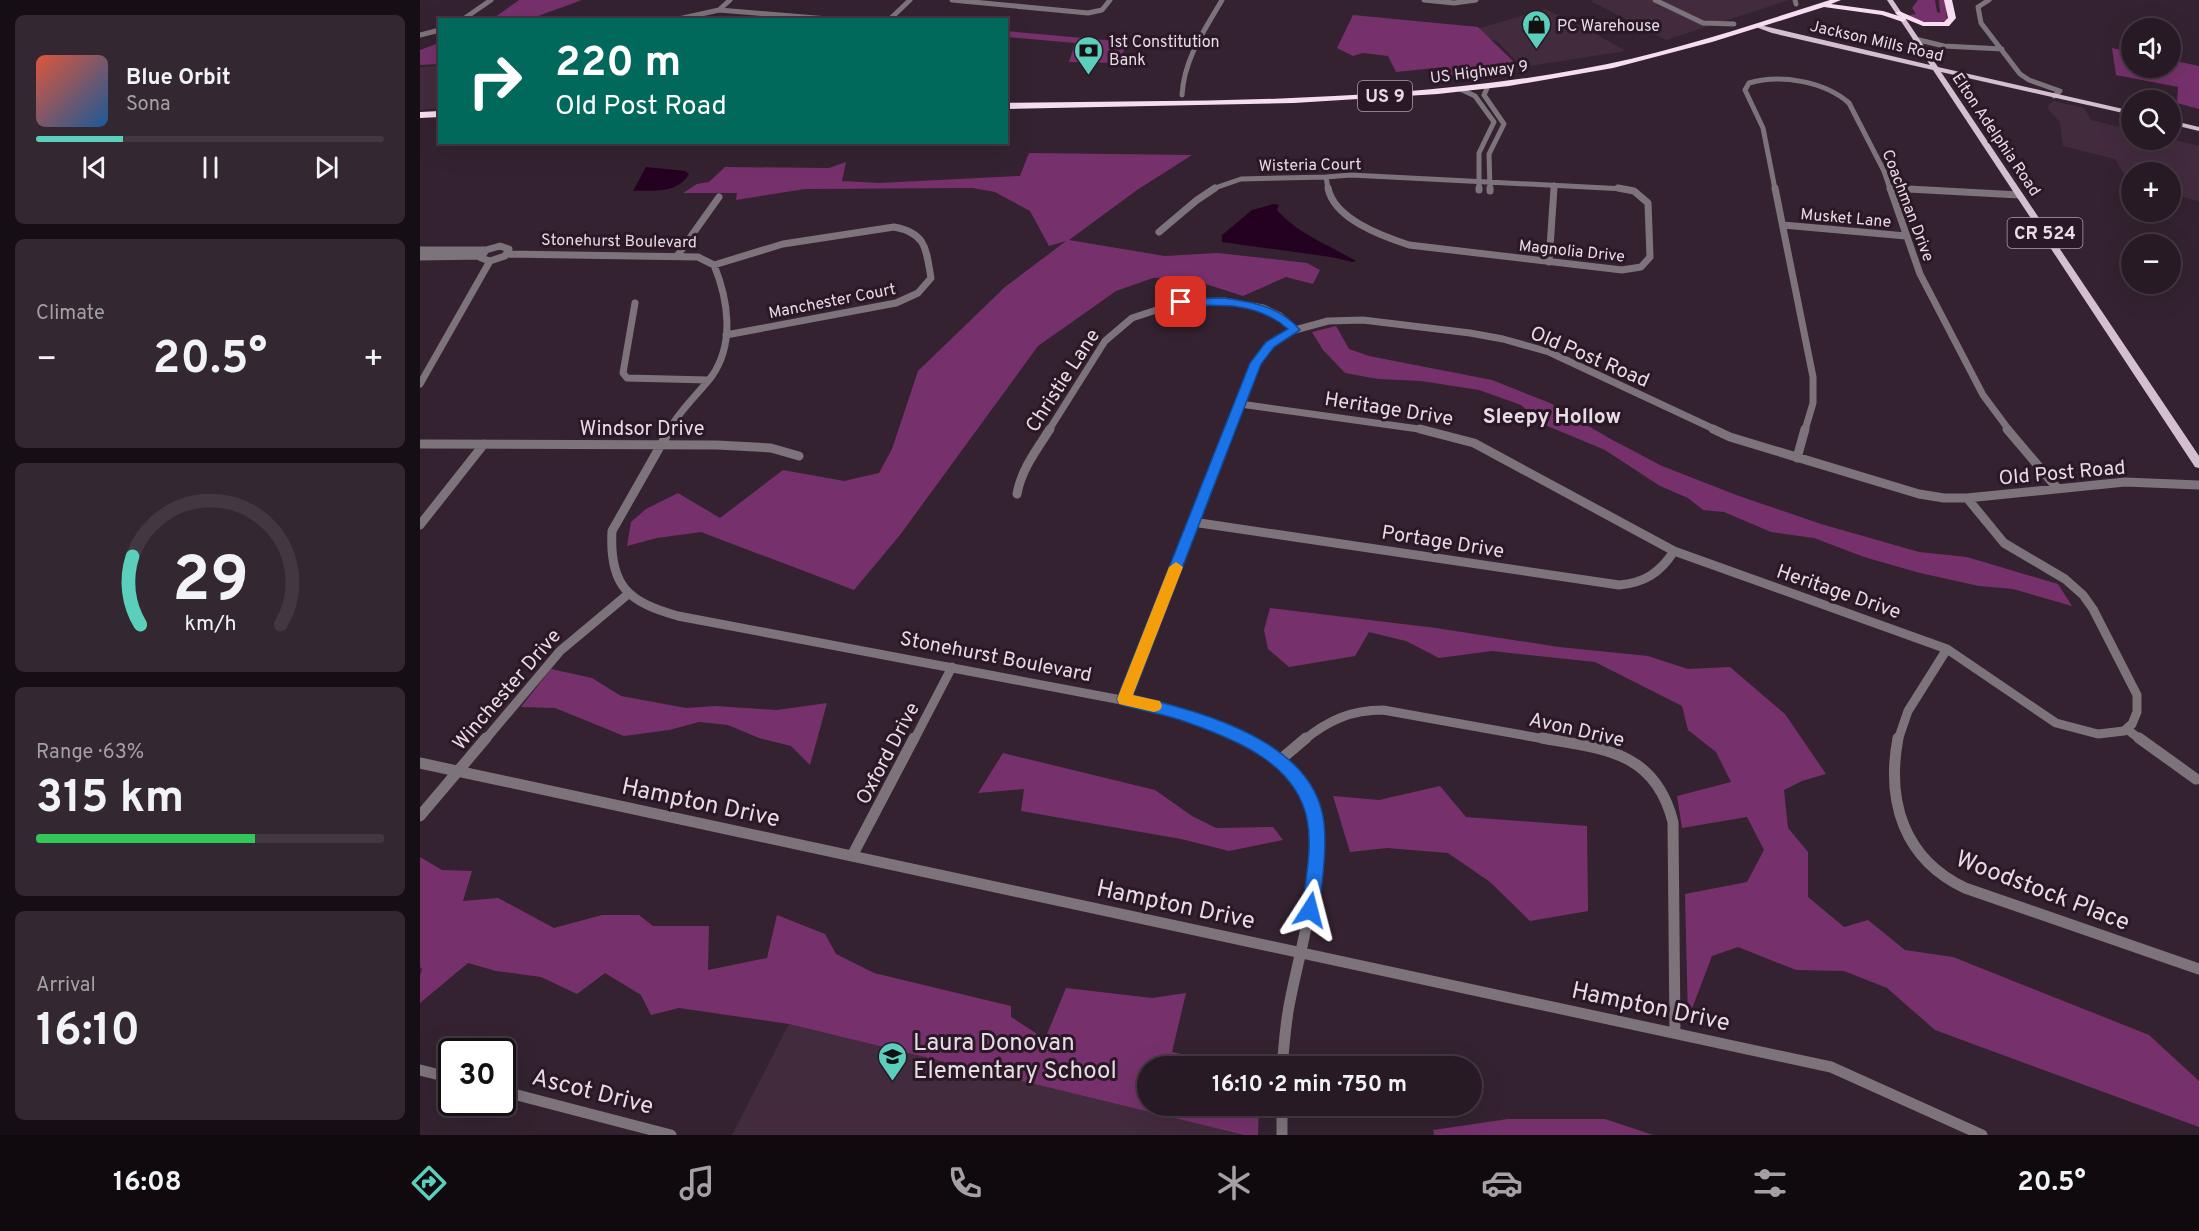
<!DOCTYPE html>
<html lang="en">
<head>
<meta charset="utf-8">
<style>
  :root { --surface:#271a24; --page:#332731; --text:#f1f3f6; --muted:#a4a1a6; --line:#433841; --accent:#5bcebc }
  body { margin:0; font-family:Overpass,sans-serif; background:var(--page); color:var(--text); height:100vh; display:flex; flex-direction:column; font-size:22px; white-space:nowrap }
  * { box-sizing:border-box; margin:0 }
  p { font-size:20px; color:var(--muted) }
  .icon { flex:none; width:33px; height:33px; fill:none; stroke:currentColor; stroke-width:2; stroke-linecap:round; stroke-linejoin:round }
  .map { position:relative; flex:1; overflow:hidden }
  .sheet { display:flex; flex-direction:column; gap:15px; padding:15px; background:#150e14; width:420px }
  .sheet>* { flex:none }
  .top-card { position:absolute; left:18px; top:18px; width:570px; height:126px; border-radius:0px; box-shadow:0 6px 24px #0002,0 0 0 2px var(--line); background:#00695c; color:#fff; overflow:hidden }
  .tools { position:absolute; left:1701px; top:18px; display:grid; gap:12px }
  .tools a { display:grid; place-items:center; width:60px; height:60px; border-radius:50%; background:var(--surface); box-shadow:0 6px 24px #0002,0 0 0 2px var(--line); font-size:30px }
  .speed { position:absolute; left:18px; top:1038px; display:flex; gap:12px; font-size:30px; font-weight:700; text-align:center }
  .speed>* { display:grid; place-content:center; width:78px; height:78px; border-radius:50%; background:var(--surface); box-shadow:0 6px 24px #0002,0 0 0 2px var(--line); line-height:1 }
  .speed .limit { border:3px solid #111; border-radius:9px; background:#fff; color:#111 }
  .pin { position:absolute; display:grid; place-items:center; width:51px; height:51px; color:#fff; margin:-26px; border-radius:12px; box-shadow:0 3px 9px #0006 }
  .me { position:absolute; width:66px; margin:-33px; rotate:9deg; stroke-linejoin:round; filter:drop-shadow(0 0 4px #0008) }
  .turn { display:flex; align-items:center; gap:21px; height:126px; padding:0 18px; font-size:27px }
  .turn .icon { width:78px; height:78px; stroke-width:2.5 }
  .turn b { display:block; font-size:42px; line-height:51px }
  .big { font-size:45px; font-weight:700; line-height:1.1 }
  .sheet .tile { flex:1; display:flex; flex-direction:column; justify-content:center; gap:9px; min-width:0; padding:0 21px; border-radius:9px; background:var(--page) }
  .sheet .dial { align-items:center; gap:0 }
  .dial svg { height:156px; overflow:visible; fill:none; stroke:var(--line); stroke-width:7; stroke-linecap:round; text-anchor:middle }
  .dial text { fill:var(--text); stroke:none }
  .song { display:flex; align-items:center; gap:18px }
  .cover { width:72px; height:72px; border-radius:9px; background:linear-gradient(135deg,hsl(10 70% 55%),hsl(210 70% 35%)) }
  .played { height:6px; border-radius:3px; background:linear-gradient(90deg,var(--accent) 25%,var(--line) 25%) }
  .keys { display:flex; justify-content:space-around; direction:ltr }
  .heat { display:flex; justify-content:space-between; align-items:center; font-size:33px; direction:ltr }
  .charge { height:9px; border-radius:4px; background:linear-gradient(90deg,#34c759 63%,var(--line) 0) }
  .trip { position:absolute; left:717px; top:1056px; width:345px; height:60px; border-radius:30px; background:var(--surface); box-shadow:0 6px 24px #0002,0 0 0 2px var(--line); font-weight:700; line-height:60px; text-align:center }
  .menu { display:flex; height:96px; justify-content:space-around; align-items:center; background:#100a0e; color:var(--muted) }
  .menu .icon { width:42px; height:42px }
  .menu .selected { color:var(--accent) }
  .menu b { font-size:27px; color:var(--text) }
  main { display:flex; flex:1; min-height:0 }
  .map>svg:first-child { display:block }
  .built { fill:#432b3e }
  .green { fill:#76316c }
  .water { fill:#240120 }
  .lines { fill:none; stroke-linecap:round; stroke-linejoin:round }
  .minor-far3 { stroke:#7d737b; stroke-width:5 }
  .minor-far2 { stroke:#7d737b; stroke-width:7 }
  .minor-far1 { stroke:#7d737b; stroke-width:9 }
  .minor { stroke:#7d737b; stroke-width:11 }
  .major { fill:#d3bfcf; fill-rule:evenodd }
  .highway { fill:#f6ddf0; fill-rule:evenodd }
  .route { fill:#1a73e8; stroke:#114b97; stroke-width:1.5 }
  .slow { fill:#f59e0b }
  .labels { text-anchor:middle; stroke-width:6; stroke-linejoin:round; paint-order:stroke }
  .far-poi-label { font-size:16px; fill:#e7dbe4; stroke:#2a1826; text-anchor:start }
  .far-street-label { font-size:16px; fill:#e7dbe4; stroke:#2a1826 }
  .shield { fill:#2a1826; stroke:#aea0ab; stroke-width:1.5 }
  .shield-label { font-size:18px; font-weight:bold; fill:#e7dbe4 }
  .street-label { font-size:20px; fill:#e7dbe4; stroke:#2a1826 }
  .neighbourhood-label { font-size:21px; font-weight:bold; fill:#e7dbe4; stroke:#2a1826 }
  .near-street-label { font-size:24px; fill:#e7dbe4; stroke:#2a1826 }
  .near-poi-label { font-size:24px; fill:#e7dbe4; stroke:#2a1826; text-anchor:start }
</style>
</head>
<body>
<main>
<section class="sheet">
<div class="tile">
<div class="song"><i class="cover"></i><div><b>Blue Orbit</b><p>Sona</p></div></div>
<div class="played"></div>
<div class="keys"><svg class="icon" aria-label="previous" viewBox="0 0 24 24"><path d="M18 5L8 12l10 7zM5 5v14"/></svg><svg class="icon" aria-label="pause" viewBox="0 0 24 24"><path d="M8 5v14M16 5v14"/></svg><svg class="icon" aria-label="next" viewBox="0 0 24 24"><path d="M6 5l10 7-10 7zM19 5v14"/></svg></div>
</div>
<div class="tile"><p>Climate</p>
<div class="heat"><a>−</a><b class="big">20.5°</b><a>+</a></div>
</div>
<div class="tile dial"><svg viewBox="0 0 100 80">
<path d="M14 69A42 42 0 1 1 86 69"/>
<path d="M14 69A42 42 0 0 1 10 34" stroke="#5bcebc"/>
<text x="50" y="56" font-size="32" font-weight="700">29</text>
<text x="50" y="72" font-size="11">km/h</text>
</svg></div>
<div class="tile"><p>Range · 63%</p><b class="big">315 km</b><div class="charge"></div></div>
<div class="tile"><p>Arrival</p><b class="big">16:10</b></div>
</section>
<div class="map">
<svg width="1779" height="1135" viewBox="0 0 1779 1135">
  <rect width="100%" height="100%" fill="#342230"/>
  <path class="built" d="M1174,0H1369L1246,40L1171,1Z
    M1125,9L1165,28L1206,51L1102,67L1077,41L1065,38L1057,29Z
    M19,66V108L0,110V67Z
    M1633,101L1664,108L1671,120L1711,130L1712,140L1751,139L1779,146V201L1751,194L1750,172H1712L1711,185L1695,159L1643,146L1640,123L1627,107Z
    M369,1024L824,1135H312Z"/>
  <path class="green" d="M99,0H162L110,19L71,20Z
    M1498,0H1515L1517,12L1520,13L1519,0H1525L1527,20C1515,25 1500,23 1489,15L1496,14L1492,8Z
    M933,15L1058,27L1099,67L1031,76L1025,67L976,72L968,56L943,53L933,56L917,48Z
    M586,31L707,42L699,63L649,62L655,43L587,37Z
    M19,43V64L0,65V50Z
    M1692,48L1711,52L1712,68H1750L1751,60L1779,66V109L1757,103L1758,87L1696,75Z
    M609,153L772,155L717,190L649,240L745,256L798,253L887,263L900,270L893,284L866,277L823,296L764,277L733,278L696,291L618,346L480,535L434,590L281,532L237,538L207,546L211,522L226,509L258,493L300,518L363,470L424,481L459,473L472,449L498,371L585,287L646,241L629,246L610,211L575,192L553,188L385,189L316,200L317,193H263L277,184L289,182L305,167L409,168L426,162L422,181L459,183L600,176Z
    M916,326L929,349L949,356L1072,380L1130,403L1187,437L1242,466L1319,496L1401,524L1499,552L1547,557L1638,584L1652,606L1593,589L1559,586L1500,573L1444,557L1394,538L1351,532L1304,512L1283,510L1268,498L1240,486L1185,450L1125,425L1101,405L1059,390L1001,381L958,379L925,373L903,350L892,332Z
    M850,608L1016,628L1139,647L1228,656L1268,669L1310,667L1365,714L1406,774L1382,781L1364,790L1368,828L1388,852V897L1424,927L1448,920L1485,950L1533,957L1729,1035L1779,1081V1127L1515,1030L1467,988L1424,971L1376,970L1318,947L1292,956L1268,1019L1265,894L1327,882L1344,850L1327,817L1262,828L1257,796L1311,782L1296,752L1268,730L1262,706L1175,662L1072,651L1019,658L986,641L949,632L935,656L869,667L848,649L844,630Z
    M131,669L172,678L201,696L266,708L296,706L357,710L407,703L390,765L371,746L339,738L308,725L279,722L249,730L204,736L135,708L101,707Z
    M583,753L735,790L772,816L796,828L853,827L863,840L809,851L761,839L601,811L604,789L558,793Z
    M1020,786L1046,817L1167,826L1168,911L1110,921L1070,882L1028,853L967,848L930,852L913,796L959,800Z
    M0,857L22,870L52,871L43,901L78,898L134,928L182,915H219L233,926H289L288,970L347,958L357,915L405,934L416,954L454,973L591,1006V1017L625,1039L646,988L732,998L766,993L752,1052L820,1066H728V1106H839L838,1135H824L369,1024L259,1008L231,1015L221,995L185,973L157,994L121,977L76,971L48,963L0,1003V976L2,969L0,967Z
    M1088,1119H1185L1233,1135H1014L1013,1130Z"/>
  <path class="water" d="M226,167L265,171L269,174C258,194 232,190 213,191Z
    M854,204L859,205L857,210C878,234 909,245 936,261L932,262L911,257L802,242V235L832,210Z"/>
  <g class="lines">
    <path class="minor-far3" d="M532,0L668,13L682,10L690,0
      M1004,0L1034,3L1056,0
      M1235,0L1283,23L1314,24
      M1375,0L1376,4
      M1569,0L1558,7L1561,23L1600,74L1609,80L1640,91L1634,96
      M299,10L420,20
      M42,20L71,0
      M254,20L299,10L310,0
      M469,20L490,0
      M0,35L20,30
      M1495,39L1524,46L1582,49
      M1068,86L1064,95L1084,124L1069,154L1070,189
      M1040,89L1055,96L1074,122L1059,153V189
      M762,95C764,59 784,31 802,0
      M906,177L908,189
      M906,177L931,175L1205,189
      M1470,188L1490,189
      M792,189L821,179L906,177
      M1134,189V185
      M1355,189L1343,128L1325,90L1329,83C1360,74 1404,81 1429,103L1464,171L1470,189"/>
    <path class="minor-far2" d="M908,188C914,219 962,236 989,245L1202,270L1221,267L1230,257L1228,203L1214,191L1198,188
      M1059,188V190
      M1070,188V191
      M1355,188L1393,377V403L1385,430
      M1470,188L1599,195
      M1470,188L1500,274L1563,395L1589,430
      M1363,225L1486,236
      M739,232L777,200L795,188
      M80,246L89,249L85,256L70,261L61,258L66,250Z
      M0,250H66
      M88,254L278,257L294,265C308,299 315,343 292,376C278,394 260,410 249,430
      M257,256L299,197
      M0,257L61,256
      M1129,262L1134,188
      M294,265L363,244L474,227C507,233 506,250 511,278L498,293L476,303L306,335
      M215,303L203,373L207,378L288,380
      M0,384L70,261
      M820,404L1006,430
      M629,430L685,341L712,318L761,302L804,301L843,308L860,316L875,330
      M810,430L836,363L844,351L857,339L875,330L908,321L943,320L1050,333L1083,339L1129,352L1296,430"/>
    <path class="minor-far1" d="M250,429L192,531C189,586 208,602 258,616L749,709L824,740
      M1000,429L1054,443L1254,551L1527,649L1636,723L1678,734L1704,731L1712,724L1717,712V695L1673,609L1663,595L1645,579L1584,543L1547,498
      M1293,429L1310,437L1499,494L1524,498H1547L1705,482L1779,485
      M1587,429L1637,488
      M0,444L297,445L351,448L379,456
      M1377,458L1385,429
      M597,494C601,470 617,449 630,429
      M773,522L1199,585C1224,583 1240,573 1254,551
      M0,525L64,444
      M704,699L810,429
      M1708,730L1721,740
      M65,740L140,651L207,595
      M494,740L532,667
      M884,740C909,720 931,710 963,710L1130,740
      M1478,740L1488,711L1527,649"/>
    <path class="minor" d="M821,738C841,749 862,759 877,777C921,830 878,949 868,1012C865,1030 864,1048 862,1066
      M1122,738C1184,749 1235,751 1253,822L1255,1033
      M1478,738C1466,802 1484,859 1545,888L1779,969
      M1719,738L1776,779
      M860,760L886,738
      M0,763L1411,1067L1562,1135
      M0,816L66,738
      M432,856L494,738
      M0,1070L32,1078
      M82,1091L251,1135
      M862,1106V1135"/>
    <path class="major" d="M1467,0H1473L1518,67L1712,111V115L1521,72L1779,456V468L1775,467L1513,70L1352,33L1333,26L1336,24L1510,65Z
      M1750,120L1779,127V131L1750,124Z"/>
    <path class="highway" d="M1410,0H1421L1411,4L1463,11L1482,17L1475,13L1479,11L1504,22H1524L1528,18L1524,0H1532L1536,18L1529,26H1503L1486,19L1483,22L1462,15L1404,7L1292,42L1193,68L1089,86L1018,94L874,103L586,109V103C778,100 972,104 1161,69C1246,54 1328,26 1410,0Z
      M20,111V117L0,118V112Z"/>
  </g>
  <path class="route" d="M804,298C833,302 861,307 880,330L854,347L841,364L713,695C780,712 895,740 904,823C907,851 902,881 899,910L896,916L890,918L884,916L882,910C885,881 893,848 887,819C876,764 817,740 769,723C746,714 722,711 699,704L697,699L830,363L846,342L868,329C837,302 800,304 761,306L756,302L761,299Z"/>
  <path class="slow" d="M756,562L763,567L713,695L740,701L742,706L740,710L734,712L699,704L697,699L749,567Z"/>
  <defs>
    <symbol id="shop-pin" viewBox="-11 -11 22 30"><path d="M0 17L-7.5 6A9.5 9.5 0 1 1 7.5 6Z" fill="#5bcebc" stroke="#2a1826"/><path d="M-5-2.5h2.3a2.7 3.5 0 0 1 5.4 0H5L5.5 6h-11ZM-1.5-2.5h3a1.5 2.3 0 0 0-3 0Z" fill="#111"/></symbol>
    <symbol id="bank-pin" viewBox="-11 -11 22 30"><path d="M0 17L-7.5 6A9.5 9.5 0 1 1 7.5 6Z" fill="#5bcebc" stroke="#2a1826"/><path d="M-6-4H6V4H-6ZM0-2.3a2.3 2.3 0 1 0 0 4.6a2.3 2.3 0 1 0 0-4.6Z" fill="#111"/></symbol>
    <symbol id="school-pin" viewBox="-11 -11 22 30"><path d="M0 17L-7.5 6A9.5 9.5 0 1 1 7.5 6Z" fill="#5bcebc" stroke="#2a1826"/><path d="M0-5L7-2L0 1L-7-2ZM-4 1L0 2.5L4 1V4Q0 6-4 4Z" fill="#111"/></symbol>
  </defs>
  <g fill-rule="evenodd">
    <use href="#shop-pin" x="1100" y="8" width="33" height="45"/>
    <use href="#bank-pin" x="652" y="34" width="33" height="45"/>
    <use href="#school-pin" x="456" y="1040" width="33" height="45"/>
  </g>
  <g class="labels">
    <g class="far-poi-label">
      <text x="1137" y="31">PC Warehouse</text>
      <text x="689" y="47">1st Constitution<tspan x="689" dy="18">Bank</tspan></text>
    </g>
    <g class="far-street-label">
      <text transform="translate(1457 40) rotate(13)" y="6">Jackson Mills Road</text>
      <text transform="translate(1059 71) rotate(-7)" y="6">US Highway 9</text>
      <text transform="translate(1577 134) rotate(56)" y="6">Elton Adelphia Road</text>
      <text transform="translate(890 164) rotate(-1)" y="6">Wisteria Court</text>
      <text transform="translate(1489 205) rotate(69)" y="6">Coachman Drive</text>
      <text transform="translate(1426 217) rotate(5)" y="6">Musket Lane</text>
      <text transform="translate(199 240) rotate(1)" y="6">Stonehurst Boulevard</text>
      <text transform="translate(1152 250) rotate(6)" y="6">Magnolia Drive</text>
      <text transform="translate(412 300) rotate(-11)" y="6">Manchester Court</text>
    </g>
    <g class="shield">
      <rect x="938" y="81" width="54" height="30" rx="4.5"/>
      <rect x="1587.5" y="218" width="75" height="30" rx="4.5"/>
    </g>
    <g class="shield-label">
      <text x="965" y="102">US 9</text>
      <text x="1625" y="239">CR 524</text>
    </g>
    <g class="street-label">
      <text transform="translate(1170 356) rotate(23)" y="7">Old Post Road</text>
      <text transform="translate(642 380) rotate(-57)" y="7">Christie Lane</text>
      <text transform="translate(969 408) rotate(9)" y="7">Heritage Drive</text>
      <text x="222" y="435">Windsor Drive</text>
      <text transform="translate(1642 472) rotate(-5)" y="7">Old Post Road</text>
      <text transform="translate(1023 541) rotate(9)" y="7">Portage Drive</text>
      <text transform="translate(1419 591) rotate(19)" y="7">Heritage Drive</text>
      <text transform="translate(576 656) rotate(11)" y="7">Stonehurst Boulevard</text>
      <text transform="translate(86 689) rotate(-49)" y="7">Winchester Drive</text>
      <text transform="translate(1157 729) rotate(13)" y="7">Avon Drive</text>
      <text transform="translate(467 753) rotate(-62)" y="7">Oxford Drive</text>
    </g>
    <g class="neighbourhood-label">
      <text x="1132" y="423">Sleepy Hollow</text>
    </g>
    <g class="near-street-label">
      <text transform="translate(281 802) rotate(12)" y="8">Hampton Drive</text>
      <text transform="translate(1623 890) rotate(21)" y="8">Woodstock Place</text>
      <text transform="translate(756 904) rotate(12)" y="8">Hampton Drive</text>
      <text transform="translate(1231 1006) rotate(12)" y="8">Hampton Drive</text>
      <text transform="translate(173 1091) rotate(14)" y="8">Ascot Drive</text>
    </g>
    <g class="near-poi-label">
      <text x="493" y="1050">Laura Donovan<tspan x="493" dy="28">Elementary School</tspan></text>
    </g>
  </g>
</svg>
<div class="tools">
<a><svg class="icon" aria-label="sound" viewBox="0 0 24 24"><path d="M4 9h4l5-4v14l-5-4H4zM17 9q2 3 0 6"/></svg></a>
<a><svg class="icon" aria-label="search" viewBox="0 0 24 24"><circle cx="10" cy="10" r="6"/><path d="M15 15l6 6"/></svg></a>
<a>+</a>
<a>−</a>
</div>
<div class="speed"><div class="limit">30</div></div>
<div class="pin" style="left:761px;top:302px;background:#d93025"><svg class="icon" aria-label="arrive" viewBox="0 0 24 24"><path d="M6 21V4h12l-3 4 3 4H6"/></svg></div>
<svg class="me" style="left:890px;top:910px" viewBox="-20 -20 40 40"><path d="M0-17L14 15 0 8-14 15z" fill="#1a73e8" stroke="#fff" stroke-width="4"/></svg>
<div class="trip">16:10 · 2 min · 750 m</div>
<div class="top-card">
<div class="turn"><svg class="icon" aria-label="right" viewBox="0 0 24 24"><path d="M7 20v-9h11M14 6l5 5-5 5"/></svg><div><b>220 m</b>Old Post Road</div></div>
</div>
</div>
</main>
<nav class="menu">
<b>16:08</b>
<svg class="icon selected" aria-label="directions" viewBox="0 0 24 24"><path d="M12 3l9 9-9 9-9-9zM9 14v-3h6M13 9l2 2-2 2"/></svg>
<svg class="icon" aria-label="music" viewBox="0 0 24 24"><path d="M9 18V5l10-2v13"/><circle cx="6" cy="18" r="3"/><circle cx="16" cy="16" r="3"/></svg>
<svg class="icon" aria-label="phone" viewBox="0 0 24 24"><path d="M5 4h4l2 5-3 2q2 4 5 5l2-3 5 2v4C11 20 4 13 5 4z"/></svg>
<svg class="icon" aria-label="climate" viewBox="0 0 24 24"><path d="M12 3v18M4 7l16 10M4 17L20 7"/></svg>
<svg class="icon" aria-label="car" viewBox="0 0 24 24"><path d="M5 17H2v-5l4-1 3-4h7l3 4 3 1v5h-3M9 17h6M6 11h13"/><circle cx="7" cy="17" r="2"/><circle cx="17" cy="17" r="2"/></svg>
<svg class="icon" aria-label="filters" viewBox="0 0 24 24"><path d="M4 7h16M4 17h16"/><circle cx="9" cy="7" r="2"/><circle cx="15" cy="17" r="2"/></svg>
<b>20.5°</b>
</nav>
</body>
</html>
